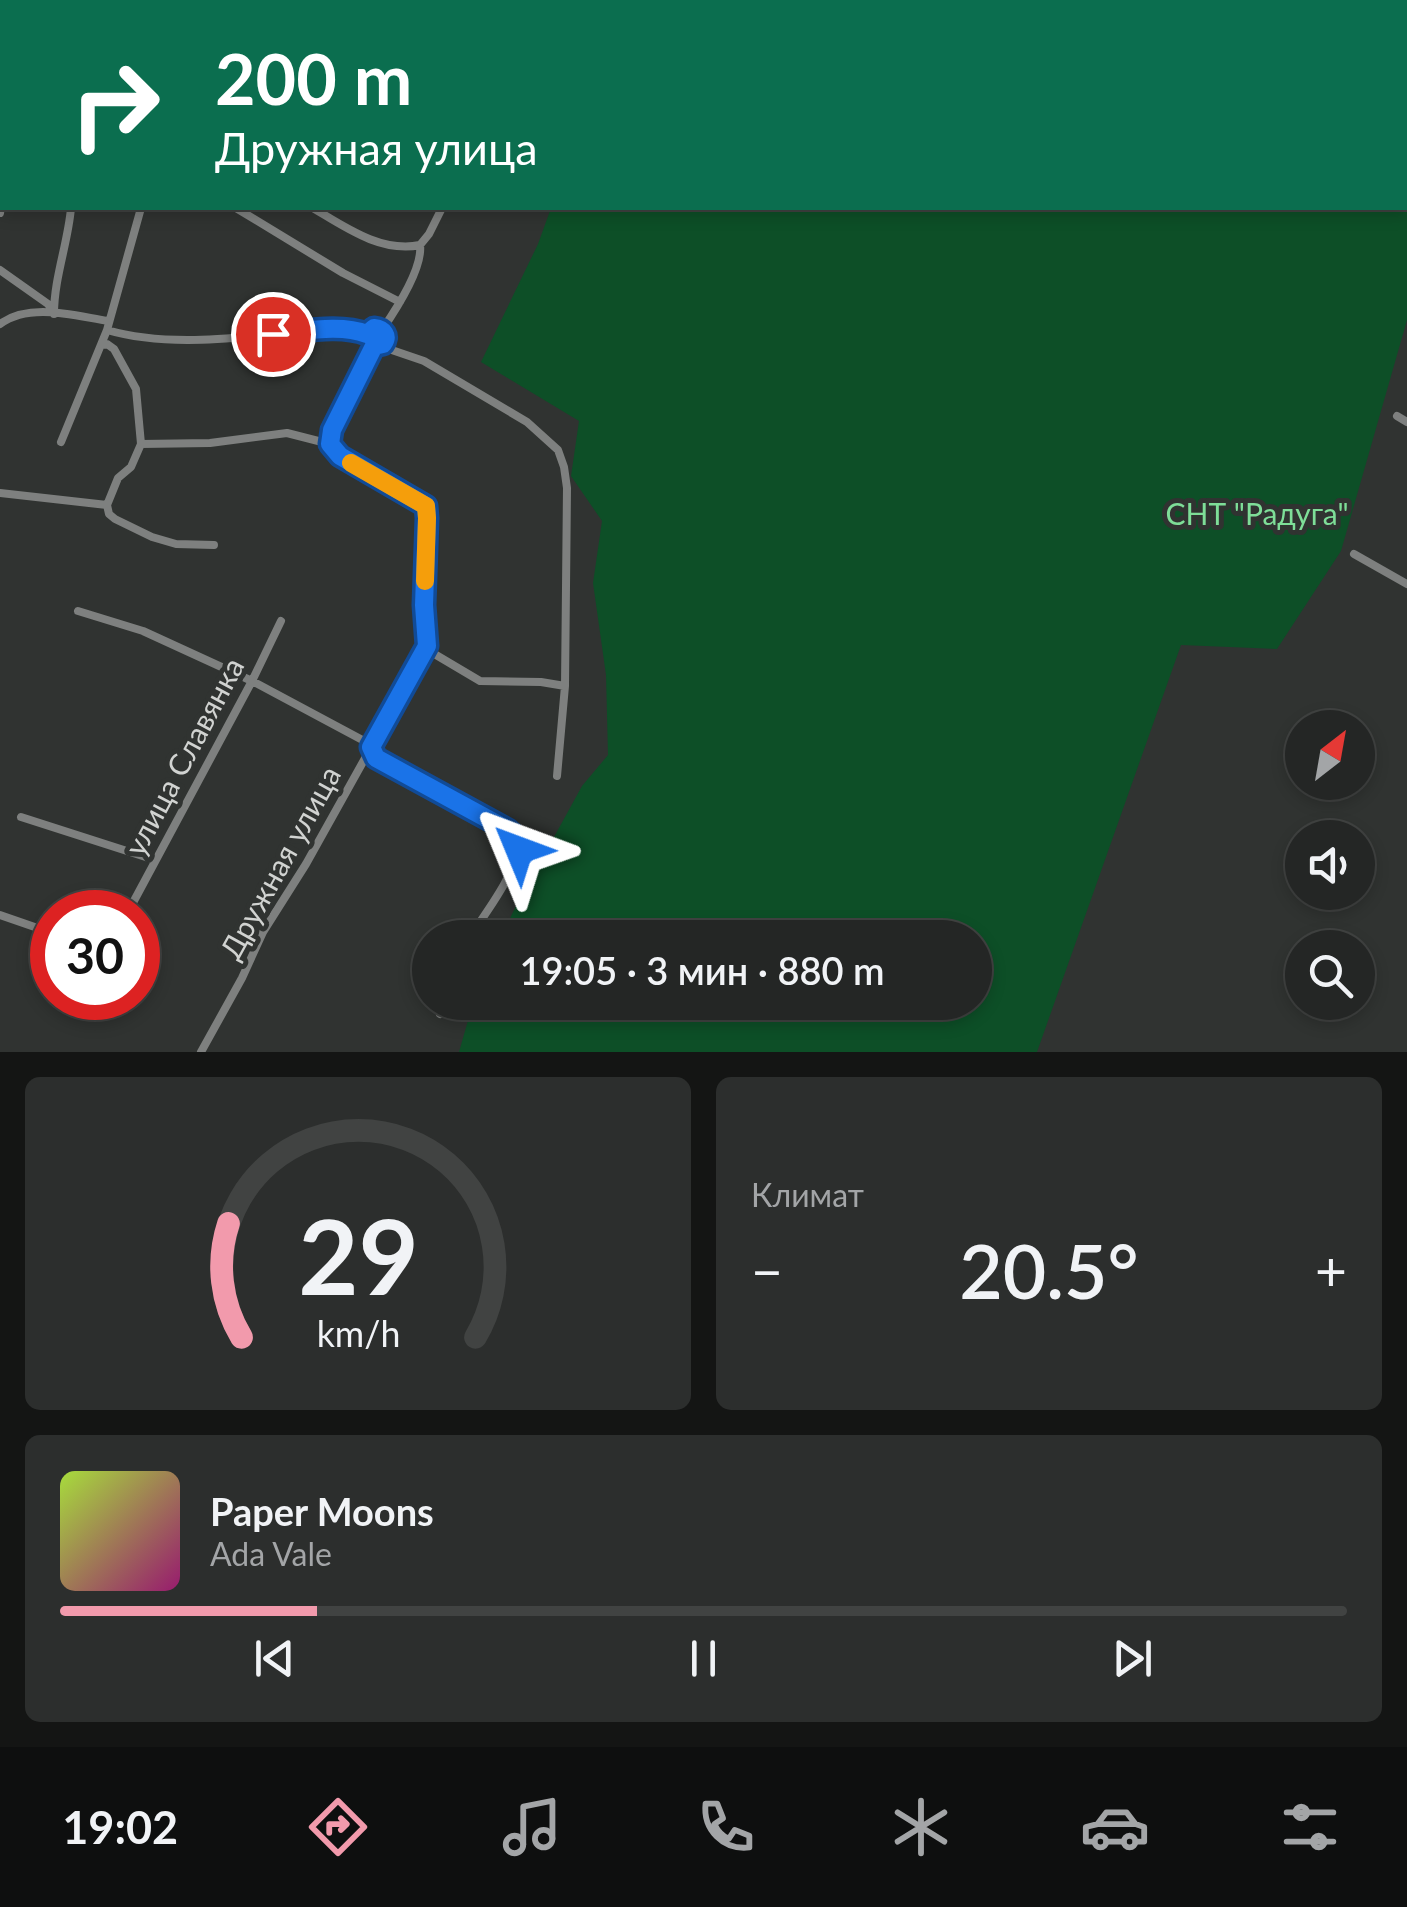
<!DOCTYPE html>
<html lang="ru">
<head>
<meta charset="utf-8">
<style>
  :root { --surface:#242625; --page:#2c2e2d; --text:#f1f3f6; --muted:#a3a5a7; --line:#414342; --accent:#f29aac }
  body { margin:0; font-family:Lato,sans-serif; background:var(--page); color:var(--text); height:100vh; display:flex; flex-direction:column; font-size:38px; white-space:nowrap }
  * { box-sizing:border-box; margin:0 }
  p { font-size:32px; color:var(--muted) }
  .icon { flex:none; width:55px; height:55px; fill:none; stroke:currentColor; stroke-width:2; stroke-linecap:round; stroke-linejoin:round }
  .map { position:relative; height:1052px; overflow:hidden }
  .details { display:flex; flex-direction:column; gap:25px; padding:25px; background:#141514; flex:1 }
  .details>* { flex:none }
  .hud { position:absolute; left:0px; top:0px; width:1408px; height:210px; box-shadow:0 5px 15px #0003,0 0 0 2px var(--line); background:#0b6e4f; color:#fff; overflow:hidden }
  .needle { width:65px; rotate:31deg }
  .buttons { position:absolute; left:1285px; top:710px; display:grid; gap:20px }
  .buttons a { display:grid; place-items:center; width:90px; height:90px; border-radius:50%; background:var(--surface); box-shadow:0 5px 15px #0003,0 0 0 2px var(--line); font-size:50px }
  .speed { position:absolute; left:30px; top:890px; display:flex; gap:20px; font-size:50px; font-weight:700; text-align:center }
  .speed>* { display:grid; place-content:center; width:130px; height:130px; border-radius:50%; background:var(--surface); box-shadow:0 5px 15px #0003,0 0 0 2px var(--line); line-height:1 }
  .speed .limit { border:15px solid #d22; background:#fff; color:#111 }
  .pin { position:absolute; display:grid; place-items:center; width:85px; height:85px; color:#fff; margin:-42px; border:5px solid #fff; border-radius:50%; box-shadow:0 2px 10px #0007 }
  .me { position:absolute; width:110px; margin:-55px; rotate:314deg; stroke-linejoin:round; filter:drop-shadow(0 0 8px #0008) }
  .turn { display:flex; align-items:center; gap:35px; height:210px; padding:0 50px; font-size:45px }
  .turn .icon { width:130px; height:130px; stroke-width:2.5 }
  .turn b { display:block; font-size:70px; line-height:85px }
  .big { font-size:75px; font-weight:600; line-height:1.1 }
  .details .card { flex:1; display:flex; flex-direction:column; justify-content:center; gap:15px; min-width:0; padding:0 35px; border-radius:15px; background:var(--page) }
  .details .dial { align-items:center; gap:0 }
  .dial svg { height:260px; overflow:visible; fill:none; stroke:var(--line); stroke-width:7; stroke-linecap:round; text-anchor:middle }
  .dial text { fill:var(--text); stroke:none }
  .song { display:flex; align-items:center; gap:30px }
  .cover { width:120px; height:120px; border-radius:15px; background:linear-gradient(135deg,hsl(80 70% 55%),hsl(320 70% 35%)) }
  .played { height:10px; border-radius:5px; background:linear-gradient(90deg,var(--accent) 20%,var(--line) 20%) }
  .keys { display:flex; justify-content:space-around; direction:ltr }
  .heat { display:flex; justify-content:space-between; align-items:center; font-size:55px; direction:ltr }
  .details .tiles { flex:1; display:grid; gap:25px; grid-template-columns:1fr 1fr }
  .card:last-child { grid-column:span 2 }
  .trip { position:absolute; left:412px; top:920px; width:580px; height:100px; border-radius:50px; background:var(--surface); box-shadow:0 5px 15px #0003,0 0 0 2px var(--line); font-weight:600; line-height:100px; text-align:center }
  .tab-bar { display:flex; height:160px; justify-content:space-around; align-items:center; background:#0e0f0f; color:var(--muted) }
  .tab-bar .icon { width:70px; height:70px }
  .tab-bar .on { color:var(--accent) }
  .tab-bar b { font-size:45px; color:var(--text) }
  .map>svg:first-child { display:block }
  .green { fill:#0d4f27 }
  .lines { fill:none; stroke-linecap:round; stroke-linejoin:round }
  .street { stroke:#7e807f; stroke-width:8 }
  .secondary { stroke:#a9acaa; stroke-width:10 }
  .route-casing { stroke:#114b97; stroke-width:25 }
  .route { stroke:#1a73e8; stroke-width:18 }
  .slow { stroke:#f59e0b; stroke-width:18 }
  .labels { text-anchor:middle; stroke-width:10; stroke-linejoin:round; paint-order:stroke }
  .park-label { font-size:30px; fill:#7ede98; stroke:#303331 }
  .street-label { font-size:30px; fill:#d1d3d1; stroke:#303331 }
</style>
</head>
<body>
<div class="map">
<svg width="1407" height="1052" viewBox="0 0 1407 1052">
  <rect width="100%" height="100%" fill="#303331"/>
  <path class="green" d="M649,0H1407V320L1341,551L1277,649L1181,645L1037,1052H459L473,1003L975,1002V938L501,937L515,908L582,786L608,755L606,675L593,583L602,521L571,476L579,421L481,362L538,244L551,208H1405V2H648Z"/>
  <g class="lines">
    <path class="street" d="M408,0L412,2
      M33,2V0
      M200,2L202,0
      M1237,2L1238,0
      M1301,2L1302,0
      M1375,2L1376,0
      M236,208L343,273L400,302
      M313,208C345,227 381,253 420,245L429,234L442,208
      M0,213L2,201
      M0,270L48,304L54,313
      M54,314C54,278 68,243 71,208
      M0,324C30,302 75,316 109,321
      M107,330C162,346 225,339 281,334C308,331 342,323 367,334
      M382,330L375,328L369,331L367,339L370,344L377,347L384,343L386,336L382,330C395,311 423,268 420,245
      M102,345L107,344L114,349L136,389L141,444L131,467L118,478L107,505
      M380,346L424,361L527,422L558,450L564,467L567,488L565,686
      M1397,416L1407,422
      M61,442L107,330L141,208
      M141,444L210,443L287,433L330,444
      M0,493L107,505L109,514L115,519L152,537L176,544L214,545
      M1354,554L1407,584
      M78,611L143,631L252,681L368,743L376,758L514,834L519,843C518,871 485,914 469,938
      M426,649L480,681L541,682L565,686L557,776
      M21,817L155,860
      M128,912L252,681L281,621
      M0,915L52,933
      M82,1010L87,998
      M440,1014L448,1002
      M201,1052L242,978L263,932L306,864L426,649L424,605L427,518L425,506L347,460L340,455L330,444L332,430L373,346"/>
    <path class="secondary" d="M1220,0L1225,2
      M1405,77H1407"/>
  </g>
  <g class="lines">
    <defs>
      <path id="route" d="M273,334C302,332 339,323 367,334L374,328C384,329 389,336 383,344L374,346L332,430L330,444L340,456L426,506L427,518L424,605L427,646L371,747L376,758L508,830L518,839L519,850"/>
    </defs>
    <use href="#route" class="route-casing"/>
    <use href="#route" class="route"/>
    <path class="slow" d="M351,463L426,506L427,518L425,581"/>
  </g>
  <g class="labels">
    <g class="park-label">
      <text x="1257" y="525">СНТ "Радуга"</text>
    </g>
    <g class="street-label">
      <text transform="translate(185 757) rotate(-62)" y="10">улица Славянка</text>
      <text transform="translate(281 863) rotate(-61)" y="10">Дружная улица</text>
    </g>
  </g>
</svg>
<div class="buttons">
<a><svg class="needle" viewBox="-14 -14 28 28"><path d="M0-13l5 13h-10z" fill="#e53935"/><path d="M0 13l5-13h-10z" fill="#a3a5a7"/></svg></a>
<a><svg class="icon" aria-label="sound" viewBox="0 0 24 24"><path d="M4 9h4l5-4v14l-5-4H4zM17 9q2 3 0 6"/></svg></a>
<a><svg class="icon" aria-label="search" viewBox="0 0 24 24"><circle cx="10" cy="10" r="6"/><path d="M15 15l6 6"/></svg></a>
</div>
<div class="speed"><div class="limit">30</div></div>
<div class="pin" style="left:273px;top:334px;background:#d93025"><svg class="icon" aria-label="arrive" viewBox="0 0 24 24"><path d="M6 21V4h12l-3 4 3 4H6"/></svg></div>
<svg class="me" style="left:519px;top:850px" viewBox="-20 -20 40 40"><path d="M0-17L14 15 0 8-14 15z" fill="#1a73e8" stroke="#fff" stroke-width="4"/></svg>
<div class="trip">19:05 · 3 мин · 880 m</div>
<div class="hud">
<div class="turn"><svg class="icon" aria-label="right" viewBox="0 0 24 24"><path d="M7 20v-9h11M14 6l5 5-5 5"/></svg><div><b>200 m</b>Дружная улица</div></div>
</div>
</div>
<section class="details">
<div class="tiles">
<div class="card dial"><svg viewBox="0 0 100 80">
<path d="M14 69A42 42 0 1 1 86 69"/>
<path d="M14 69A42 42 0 0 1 10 34" stroke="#f29aac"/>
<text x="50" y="56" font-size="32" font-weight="700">29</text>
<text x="50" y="72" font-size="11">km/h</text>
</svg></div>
<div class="card"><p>Климат</p>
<div class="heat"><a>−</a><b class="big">20.5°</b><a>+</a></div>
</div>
<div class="card">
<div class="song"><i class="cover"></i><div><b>Paper Moons</b><p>Ada Vale</p></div></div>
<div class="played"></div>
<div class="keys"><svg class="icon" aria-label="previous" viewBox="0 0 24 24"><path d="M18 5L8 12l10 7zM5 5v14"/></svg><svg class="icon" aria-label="pause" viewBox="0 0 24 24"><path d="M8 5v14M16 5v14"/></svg><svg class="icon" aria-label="next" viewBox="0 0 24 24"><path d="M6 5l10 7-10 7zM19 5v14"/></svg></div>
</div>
</div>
</section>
<nav class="tab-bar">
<b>19:02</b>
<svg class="icon on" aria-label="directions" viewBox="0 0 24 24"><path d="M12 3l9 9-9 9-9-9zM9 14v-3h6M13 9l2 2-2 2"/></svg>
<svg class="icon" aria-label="music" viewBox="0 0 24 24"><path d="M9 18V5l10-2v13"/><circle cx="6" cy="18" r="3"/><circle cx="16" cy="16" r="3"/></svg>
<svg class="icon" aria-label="phone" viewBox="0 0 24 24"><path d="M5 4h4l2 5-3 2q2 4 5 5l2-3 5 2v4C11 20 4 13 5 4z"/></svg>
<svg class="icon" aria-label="climate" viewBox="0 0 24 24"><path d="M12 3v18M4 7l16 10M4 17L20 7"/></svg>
<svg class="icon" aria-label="car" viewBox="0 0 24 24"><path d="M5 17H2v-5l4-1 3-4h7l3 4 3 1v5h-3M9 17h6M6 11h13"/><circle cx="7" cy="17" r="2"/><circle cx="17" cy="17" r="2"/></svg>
<svg class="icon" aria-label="filters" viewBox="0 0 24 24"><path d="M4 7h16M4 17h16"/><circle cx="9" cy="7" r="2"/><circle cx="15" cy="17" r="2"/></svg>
</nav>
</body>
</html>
